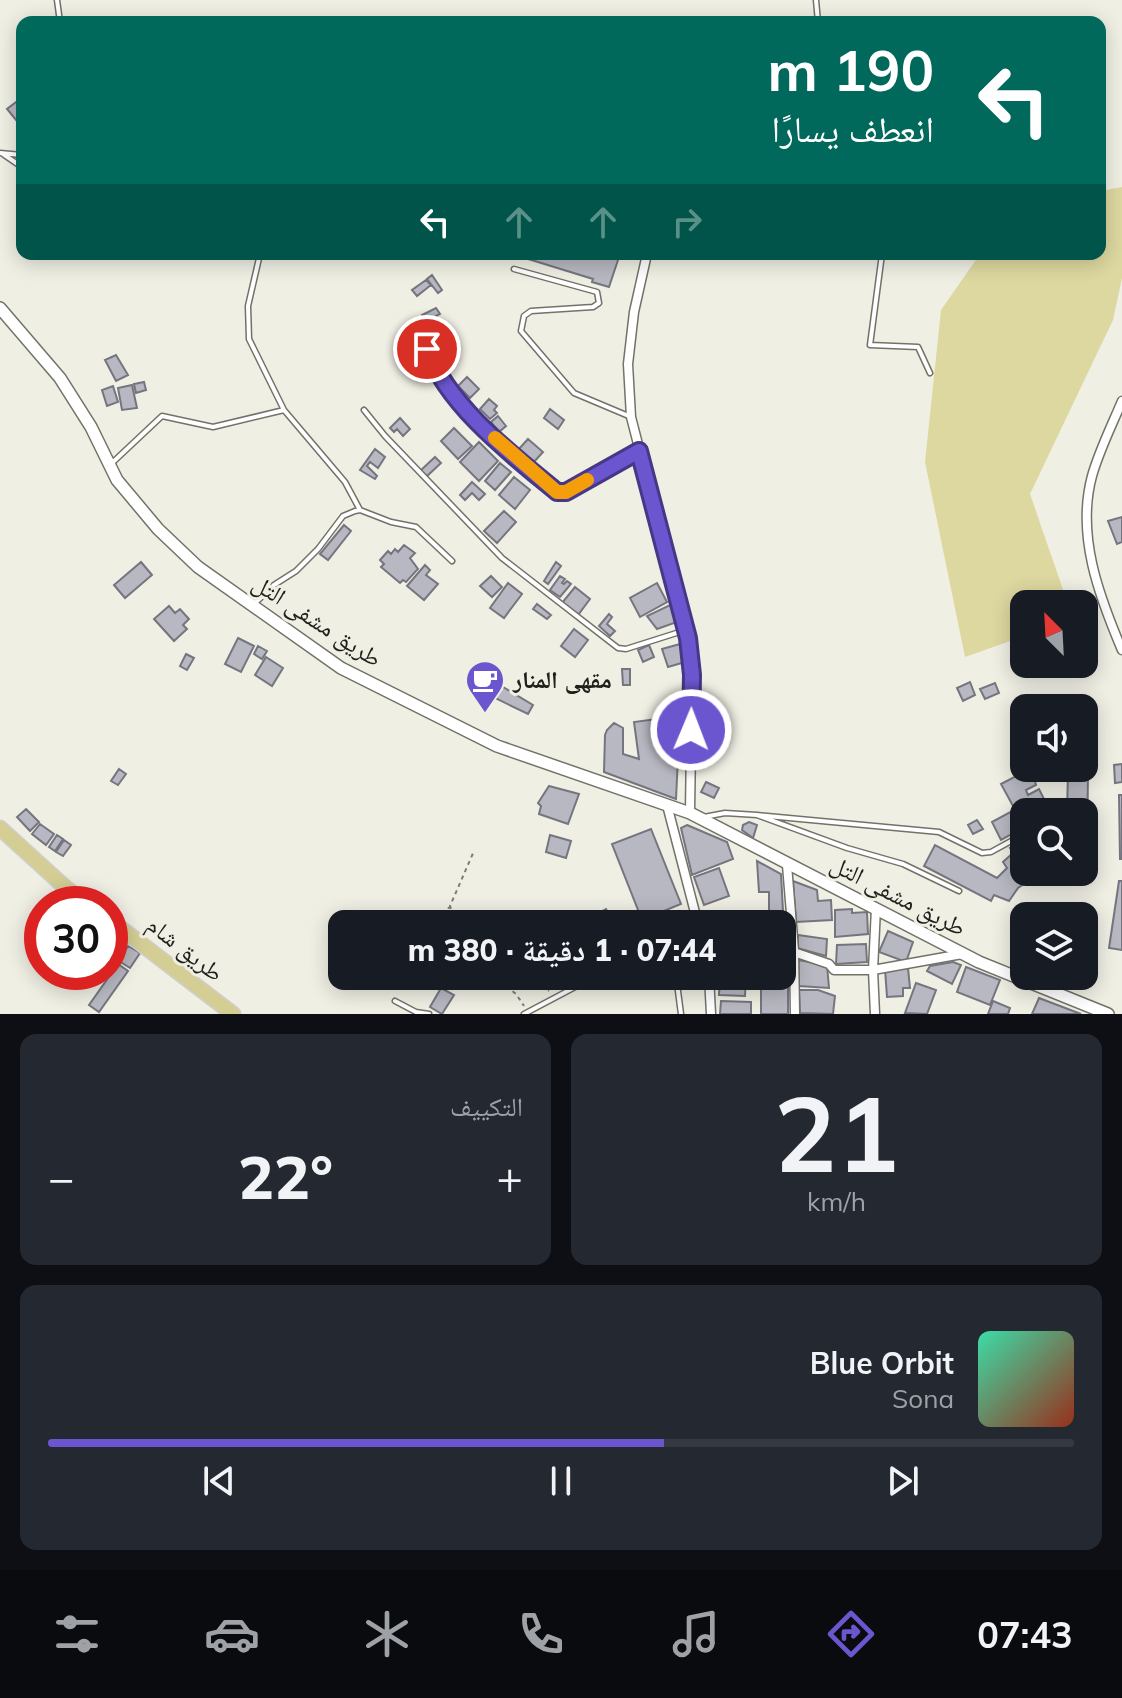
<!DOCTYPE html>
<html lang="ar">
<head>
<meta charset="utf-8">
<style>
  :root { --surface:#171b24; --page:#242831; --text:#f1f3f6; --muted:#9ea1a6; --line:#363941; --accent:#6c56d0 }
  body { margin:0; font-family:Mulish,"Noto Naskh Arabic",sans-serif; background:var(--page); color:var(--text); direction:rtl; height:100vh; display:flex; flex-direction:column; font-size:30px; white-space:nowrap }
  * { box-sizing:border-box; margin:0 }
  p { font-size:26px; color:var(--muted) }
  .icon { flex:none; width:44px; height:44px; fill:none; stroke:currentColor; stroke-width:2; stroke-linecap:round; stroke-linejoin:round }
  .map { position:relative; height:1014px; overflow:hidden; direction:ltr }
  .sheet { display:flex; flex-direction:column; gap:20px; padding:20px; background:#0d0f14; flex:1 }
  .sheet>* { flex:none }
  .banner { position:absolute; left:16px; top:16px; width:1090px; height:244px; border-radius:16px; box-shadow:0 4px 20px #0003; direction:rtl; background:#00695c; color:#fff; overflow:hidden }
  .needle { width:52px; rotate:336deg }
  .tools { position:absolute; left:1010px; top:590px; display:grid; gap:16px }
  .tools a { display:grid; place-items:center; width:88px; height:88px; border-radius:16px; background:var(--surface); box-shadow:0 4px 20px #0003; font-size:40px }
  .speed { position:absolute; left:24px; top:886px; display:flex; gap:16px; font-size:40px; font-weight:700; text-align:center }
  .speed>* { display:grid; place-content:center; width:104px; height:104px; border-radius:50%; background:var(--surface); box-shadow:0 4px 20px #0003; line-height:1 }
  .speed .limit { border:12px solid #d22; background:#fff; color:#111 }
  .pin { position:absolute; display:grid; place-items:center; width:68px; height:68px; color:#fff; margin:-34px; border:4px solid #fff; border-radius:50%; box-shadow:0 2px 8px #0007 }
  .me { position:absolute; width:88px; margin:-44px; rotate:1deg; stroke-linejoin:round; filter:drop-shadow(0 0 6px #0008) }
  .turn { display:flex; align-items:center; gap:28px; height:168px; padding:0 40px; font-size:36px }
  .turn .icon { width:104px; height:104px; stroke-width:2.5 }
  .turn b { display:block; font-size:56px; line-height:68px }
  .lanes { display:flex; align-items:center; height:76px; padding:0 40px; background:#0003; justify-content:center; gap:40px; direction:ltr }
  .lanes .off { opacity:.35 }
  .big { font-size:60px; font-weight:800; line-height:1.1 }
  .sheet .card { flex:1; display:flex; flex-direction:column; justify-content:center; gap:12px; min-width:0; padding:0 28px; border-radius:16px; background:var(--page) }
  .sheet .dial { align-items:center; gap:0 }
  .dial b { font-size:104px; line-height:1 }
  .song { display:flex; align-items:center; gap:24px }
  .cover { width:96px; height:96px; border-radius:12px; background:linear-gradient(135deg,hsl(160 70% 55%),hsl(10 70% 35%)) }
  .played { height:8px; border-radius:4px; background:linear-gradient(90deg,var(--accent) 60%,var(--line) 60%) }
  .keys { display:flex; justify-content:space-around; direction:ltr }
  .heat { display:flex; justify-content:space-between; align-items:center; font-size:44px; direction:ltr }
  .sheet .tiles { flex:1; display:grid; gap:20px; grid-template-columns:1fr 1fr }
  .card:last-child { grid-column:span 2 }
  .trip { position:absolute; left:328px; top:910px; width:468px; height:80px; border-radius:16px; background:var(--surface); box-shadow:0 4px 20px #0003; font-weight:800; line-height:80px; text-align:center; direction:rtl }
  .menu { display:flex; height:128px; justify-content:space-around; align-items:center; background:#090b0e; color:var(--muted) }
  .menu .icon { width:56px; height:56px }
  .menu .on { color:var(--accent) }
  .menu b { font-size:36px; color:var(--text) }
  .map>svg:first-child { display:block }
  .green { fill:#ddd8a0 }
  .building { fill:#b8b8c2; stroke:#75757f; stroke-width:2 }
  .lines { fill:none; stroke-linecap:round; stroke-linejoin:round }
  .service-casing { stroke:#737268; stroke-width:7 }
  .minor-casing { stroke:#737268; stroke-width:11 }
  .tertiary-casing { stroke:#737268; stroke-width:14 }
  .primary-casing { stroke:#cececd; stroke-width:17 }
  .path { stroke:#7e7d76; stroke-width:2; stroke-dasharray:4 4; stroke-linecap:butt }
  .service { stroke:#fff; stroke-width:4 }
  .minor { stroke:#fff; stroke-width:8 }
  .tertiary { stroke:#fff; stroke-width:11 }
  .primary { stroke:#d4ce95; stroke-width:14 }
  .route-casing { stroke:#463887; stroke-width:20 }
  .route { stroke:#6c56d0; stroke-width:14 }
  .slow { stroke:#f59e0b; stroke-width:14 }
  .labels { text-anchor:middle; stroke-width:6; stroke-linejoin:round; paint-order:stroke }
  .street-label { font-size:24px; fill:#1f1f1b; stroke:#f0efe4 }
  .poi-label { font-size:24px; font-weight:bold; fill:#1f1f1b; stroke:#f0efe4; text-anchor:start }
</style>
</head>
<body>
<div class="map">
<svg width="1122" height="1014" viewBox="0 0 1122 1014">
  <rect width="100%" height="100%" fill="#f0efe4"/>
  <path class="green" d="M1122,187V278L1113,320L1030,494L1068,604H1024V636L965,657L925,462L941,310L980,254H1100V191Z"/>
  <path class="building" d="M20,99L22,101L21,126L7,109Z
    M512,254H609L619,257L609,287L592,282L593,279Z
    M432,275L442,290L438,293L427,279Z
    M426,280L431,285L417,296L412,290Z
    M436,308L440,314L425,322L422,315Z
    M116,355L128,375L116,381L105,360Z
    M467,377L479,389L470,398L458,386Z
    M144,382L146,390L136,393L134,384Z
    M132,385L137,408L122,410L118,388Z
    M113,386L118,402L107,406L102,390Z
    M489,399L497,406L494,410L497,413L490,419L480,409Z
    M550,409L564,420L558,429L544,418Z
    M498,416L506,426L499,432L491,422Z
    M400,418L410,429L403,436L397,429L394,432L390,428Z
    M454,428L472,446L458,459L441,441Z
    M528,439L543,452L533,463L518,450Z
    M479,442L498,461L479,481L460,462Z
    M375,449L385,457L378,468L370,462L367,466L377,476L375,479L360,470Z
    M435,457L441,463L426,477L420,471Z
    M500,463L511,472L495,490L485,481Z
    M514,477L530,490L515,509L499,495Z
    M472,482L485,494L479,500L472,493L465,500L460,495Z
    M504,511L516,522L497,543L484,531Z
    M1122,517V542L1117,544L1108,521Z
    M344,525L351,531L328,560L320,554Z
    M404,545L415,553L410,558L418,569L406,582L403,580L400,583L381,567L384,564L380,560L388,551L391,554L395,549L398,552Z
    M141,562L152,575L125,598L114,585Z
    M556,562L561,566L548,584L544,581Z
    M425,565L430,570L426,575L438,584L424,600L407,586Z
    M491,576L502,587L492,597L480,586Z
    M560,576L565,579L562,583L564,584L567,581L571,584L560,597L550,590Z
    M508,583L522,594L504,618L490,608Z
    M657,583L667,602L640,617L630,598Z
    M575,587L590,599L578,615L562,603Z
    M537,604L551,615L547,619L533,609Z
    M670,605L677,622L657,629L647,616Z
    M169,606L175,613L180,609L189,619L183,625L187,629L174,641L154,619Z
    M609,614L612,617L607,624L615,631L610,636L599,626Z
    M574,629L588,640L575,657L561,646Z
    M238,638L254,646L241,672L225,664Z
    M680,644L685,662L668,667L662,649Z
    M649,645L654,657L643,662L638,650Z
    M258,646L267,651L262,659L254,654Z
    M186,654L194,658L187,670L180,666Z
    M266,657L283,668L272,686L255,675Z
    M622,669H630V685H623Z
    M478,675L498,684L493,697L470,685Z
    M970,682L975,695L963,701L957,688Z
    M995,683L999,693L985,699L980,689Z
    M498,684L533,705L528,714L493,697Z
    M680,716L676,799L604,772L605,735L607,730L614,723L623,728V754L639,759L634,722Z
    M1122,764V782L1115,783L1114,765Z
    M1032,768H1034L1040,779L1035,781L1036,785L1026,790L1028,795L1039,789L1046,803L1024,812L1019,817L1001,784Z
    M119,769L126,774L118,785L111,781Z
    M1068,772H1088L1087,852H1084V812H1067Z
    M706,782L719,788L714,798L701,792Z
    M549,786L579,794L568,824L539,814L541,806L538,803Z
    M1119,795H1122V859H1120Z
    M26,809L39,822L30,831L17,817Z
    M1014,810L1023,828L1001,840L992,822Z
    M977,820L983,829L973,834L968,825Z
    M749,822L757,825L753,838L742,830L743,825Z
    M40,824L54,834L46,845L32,834Z
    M687,825L727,842L733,859L692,875L681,828Z
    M651,829L681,904L642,920L612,844Z
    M57,835L63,839L55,851L49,847Z
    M550,835L571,841L566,858L546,852Z
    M64,840L71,845L63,856L56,852Z
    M1024,841V872H1042L1018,888L1009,901L994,895L991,901L924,866L935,845L997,878L1007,868L1003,862L1013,853L1010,848Z
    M757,861L781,874L783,911H769V892H759Z
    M719,868L729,896L704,905L694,877Z
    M793,881L817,890L818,901L831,900L832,920L796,922Z
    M1119,881H1122V950L1109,948Z
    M606,909L614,924H593L589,918Z
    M852,909V913L867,912L868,934L835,937V910Z
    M678,911L683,924L646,923Z
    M739,911H783L784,946L782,924H740Z
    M888,931L913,942L906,962L879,952Z
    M798,935L827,939L826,956L797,948Z
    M866,944L867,962L836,964L837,945Z
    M128,946L140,953L130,968L119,961Z
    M798,960L827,965L829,988L799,986Z
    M953,962L961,965L952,984L927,971L930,966Z
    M118,964L128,971L99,1012L89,1005Z
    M966,967L1000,980L990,1005L957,992Z
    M908,968L910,988H903V996L887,997L885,969Z
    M720,976H746L745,996L719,995Z
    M759,976H782V979L759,980Z
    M916,983L936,990L927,1014L905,1013Z
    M761,985H788V1014H761Z
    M441,988L454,995L442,1014L430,1007Z
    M799,990H818L835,996L833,1014L800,1013Z
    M1039,998L1081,1014H1032Z
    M721,1001L751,1002V1014H720Z
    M993,1001L1010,1008L1008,1014H988Z"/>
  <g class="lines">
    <defs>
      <path id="service" d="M57,0L60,22
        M816,0L818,22
        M0,153L22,155
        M3,154L22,167
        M260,254L248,306L249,339L284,410L345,482L360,510
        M882,254L870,345L918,347L930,373
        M514,269L597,292L599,303L593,307L531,311L524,316L521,331L574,393L631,417
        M422,333C426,345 429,357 435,368C463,417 514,456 557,492H566L639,451
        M364,410L385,436L502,558L618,648L626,649L686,630
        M112,463L162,416L213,427L284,410
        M254,604L274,585L296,571L318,549L343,516L355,511L360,510L391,522L416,527L452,561
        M757,815L939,832L982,853L991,852L1024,834
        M704,817L725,813L757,815L847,848L903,864L959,891
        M676,976L681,1014
        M395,1001L416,1012L429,1014
        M524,1014L596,976"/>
      <path id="minor" d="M647,254L634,312L628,364L631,417L688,638L692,675L690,813
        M1122,401C1112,425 1099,451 1092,476C1076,535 1099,596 1122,650
        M667,805L698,924
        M787,865L794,950L795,1014
        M782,948L829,964L834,970H873L962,954
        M709,976L711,1014
        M875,1014L873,970L876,908"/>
      <path id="tertiary" d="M0,308L60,378L91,427L117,480L158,529L198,567L341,668L497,746L690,813L979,962L1108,1014"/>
      <path id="primary" d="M0,828L66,888L88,904
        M110,920L233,1014"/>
    </defs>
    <use href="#service" class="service-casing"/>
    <use href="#minor" class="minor-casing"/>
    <use href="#tertiary" class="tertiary-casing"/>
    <use href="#primary" class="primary-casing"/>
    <path class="path" d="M443,924L449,907
      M456,924L450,906L474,851
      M494,976L516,994L524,1006
      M529,976L549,991"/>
    <use href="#service" class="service"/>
    <use href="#minor" class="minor"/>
    <use href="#tertiary" class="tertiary"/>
    <use href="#primary" class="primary"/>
  </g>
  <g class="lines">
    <defs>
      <path id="route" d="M427,349C448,406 511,454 557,492H566L639,451L688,638L692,675L691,730"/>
    </defs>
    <use href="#route" class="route-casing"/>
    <use href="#route" class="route"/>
    <path class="slow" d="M495,438L557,492H566L587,480"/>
  </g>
  <defs>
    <symbol id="cafe-pin" viewBox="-11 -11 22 30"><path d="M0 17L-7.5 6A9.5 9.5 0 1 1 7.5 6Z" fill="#6c56d0" stroke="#f0efe4"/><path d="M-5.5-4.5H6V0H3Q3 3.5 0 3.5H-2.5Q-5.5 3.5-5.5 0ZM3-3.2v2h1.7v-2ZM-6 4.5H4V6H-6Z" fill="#fff"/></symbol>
  </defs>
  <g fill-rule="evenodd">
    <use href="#cafe-pin" x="463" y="658" width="44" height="60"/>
  </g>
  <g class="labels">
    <g class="street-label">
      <text transform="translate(317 621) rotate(33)" y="8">طريق مشفى التل</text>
      <text transform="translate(898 896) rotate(27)" y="8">طريق مشفى التل</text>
      <text transform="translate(185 949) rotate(38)" y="8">طريق شام</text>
    </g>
    <g class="poi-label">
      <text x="513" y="688">مقهى المنار</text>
    </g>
  </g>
</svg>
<div class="tools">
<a><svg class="needle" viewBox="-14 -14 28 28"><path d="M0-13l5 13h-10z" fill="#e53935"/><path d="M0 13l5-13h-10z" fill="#9ea1a6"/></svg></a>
<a><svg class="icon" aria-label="sound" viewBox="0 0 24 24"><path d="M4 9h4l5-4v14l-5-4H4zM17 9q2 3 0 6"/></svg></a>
<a><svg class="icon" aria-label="search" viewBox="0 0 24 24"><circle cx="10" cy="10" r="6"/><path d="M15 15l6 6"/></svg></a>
<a><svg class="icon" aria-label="layers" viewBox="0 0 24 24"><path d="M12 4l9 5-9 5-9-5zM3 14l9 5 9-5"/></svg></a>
</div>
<div class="speed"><div class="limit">30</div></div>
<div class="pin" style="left:427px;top:349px;background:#d93025"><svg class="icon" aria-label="arrive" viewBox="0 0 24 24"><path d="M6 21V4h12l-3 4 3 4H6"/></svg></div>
<svg class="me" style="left:691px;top:730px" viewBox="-20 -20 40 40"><circle r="17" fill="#6c56d0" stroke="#fff" stroke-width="3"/><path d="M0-11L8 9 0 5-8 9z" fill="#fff"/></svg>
<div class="trip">07:44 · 1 دقيقة · 380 m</div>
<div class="banner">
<div class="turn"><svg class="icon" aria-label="left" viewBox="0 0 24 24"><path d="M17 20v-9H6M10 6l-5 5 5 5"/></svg><div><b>190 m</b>انعطف يسارًا</div></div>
<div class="lanes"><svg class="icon" aria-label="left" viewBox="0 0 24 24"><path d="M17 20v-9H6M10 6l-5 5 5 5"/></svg><svg class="icon off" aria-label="ahead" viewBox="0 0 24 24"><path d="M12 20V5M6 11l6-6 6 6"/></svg><svg class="icon off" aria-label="ahead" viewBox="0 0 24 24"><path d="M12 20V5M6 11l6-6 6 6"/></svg><svg class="icon off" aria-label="right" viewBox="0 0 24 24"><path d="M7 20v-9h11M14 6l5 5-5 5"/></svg></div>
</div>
</div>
<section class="sheet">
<div class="tiles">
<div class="card dial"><b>21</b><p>km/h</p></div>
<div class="card"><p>التكييف</p>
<div class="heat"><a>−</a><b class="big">22°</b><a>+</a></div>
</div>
<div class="card">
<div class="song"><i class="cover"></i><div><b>Blue Orbit</b><p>Sona</p></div></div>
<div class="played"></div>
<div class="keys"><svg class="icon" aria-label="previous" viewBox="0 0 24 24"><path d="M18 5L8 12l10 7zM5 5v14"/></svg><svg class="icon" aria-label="pause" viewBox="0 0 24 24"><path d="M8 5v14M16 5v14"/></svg><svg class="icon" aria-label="next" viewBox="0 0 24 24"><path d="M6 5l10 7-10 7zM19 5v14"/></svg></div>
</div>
</div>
</section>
<nav class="menu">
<b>07:43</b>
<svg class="icon on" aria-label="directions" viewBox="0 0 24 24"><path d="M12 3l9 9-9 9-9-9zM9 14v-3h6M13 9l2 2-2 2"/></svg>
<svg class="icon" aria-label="music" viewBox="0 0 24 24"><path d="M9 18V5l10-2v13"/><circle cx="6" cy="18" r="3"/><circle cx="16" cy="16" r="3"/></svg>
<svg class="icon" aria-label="phone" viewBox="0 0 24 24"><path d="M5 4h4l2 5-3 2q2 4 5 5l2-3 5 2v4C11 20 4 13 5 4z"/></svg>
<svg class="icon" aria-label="climate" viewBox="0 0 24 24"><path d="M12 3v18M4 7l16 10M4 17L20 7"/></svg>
<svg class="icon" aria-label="car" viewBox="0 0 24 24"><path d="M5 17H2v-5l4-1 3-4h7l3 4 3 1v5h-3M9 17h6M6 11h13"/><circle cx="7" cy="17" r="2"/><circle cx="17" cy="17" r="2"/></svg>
<svg class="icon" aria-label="filters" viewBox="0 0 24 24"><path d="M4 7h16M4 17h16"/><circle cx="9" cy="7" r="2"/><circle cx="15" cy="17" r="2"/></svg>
</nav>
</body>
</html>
